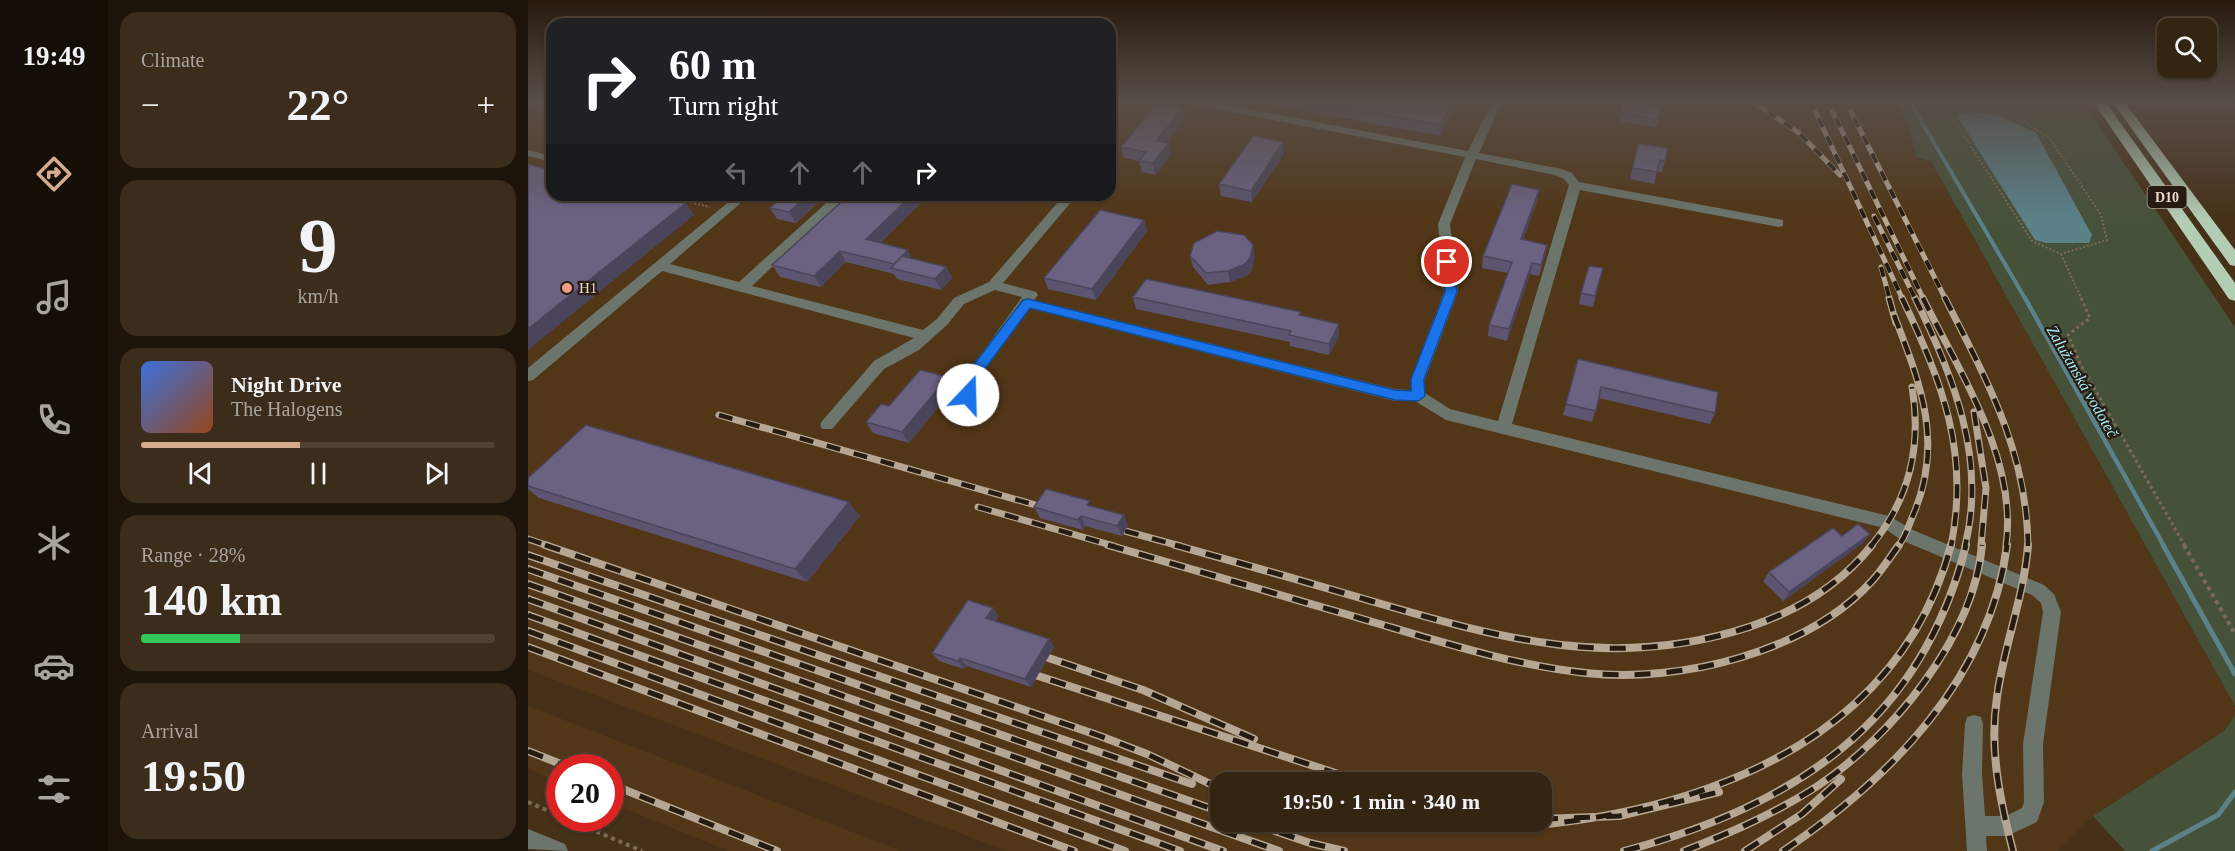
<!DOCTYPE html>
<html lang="en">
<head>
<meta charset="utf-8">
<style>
  :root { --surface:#342412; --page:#3c2c1b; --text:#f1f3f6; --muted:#a9a49f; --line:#4e4132; --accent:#d6ab8b }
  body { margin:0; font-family:"Times New Roman",serif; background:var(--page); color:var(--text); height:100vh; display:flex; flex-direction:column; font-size:22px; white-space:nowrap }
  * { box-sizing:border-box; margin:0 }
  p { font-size:20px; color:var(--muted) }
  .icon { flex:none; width:33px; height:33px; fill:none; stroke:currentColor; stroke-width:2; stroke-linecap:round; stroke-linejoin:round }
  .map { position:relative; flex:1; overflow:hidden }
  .details { display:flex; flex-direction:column; gap:12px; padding:12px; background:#1d140a; width:420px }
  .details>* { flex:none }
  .banner { position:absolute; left:18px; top:18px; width:570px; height:183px; border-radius:18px; box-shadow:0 2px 4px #0004,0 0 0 2px var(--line); background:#202124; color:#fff; overflow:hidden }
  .buttons { position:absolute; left:1629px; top:18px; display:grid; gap:12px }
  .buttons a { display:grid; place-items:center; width:60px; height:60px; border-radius:12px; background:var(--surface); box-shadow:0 2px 4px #0004,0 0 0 2px var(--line); font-size:30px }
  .speed { position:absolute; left:18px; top:754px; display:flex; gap:12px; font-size:30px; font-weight:700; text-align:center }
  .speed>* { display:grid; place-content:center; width:78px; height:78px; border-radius:50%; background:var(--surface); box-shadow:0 2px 4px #0004,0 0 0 2px var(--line); line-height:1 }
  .speed .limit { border:9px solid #d22; background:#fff; color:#111 }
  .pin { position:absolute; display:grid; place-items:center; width:51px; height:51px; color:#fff; margin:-26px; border:3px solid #fff; border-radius:50%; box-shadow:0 2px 6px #0007 }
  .me { position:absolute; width:66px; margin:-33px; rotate:21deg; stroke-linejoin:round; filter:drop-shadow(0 0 4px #0008) }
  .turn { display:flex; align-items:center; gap:21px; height:126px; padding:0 24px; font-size:27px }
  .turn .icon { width:78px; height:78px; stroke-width:2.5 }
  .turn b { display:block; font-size:42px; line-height:51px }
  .lanes { display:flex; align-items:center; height:57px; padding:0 24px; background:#0003; justify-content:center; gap:30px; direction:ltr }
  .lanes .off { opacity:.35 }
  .big { font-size:45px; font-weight:700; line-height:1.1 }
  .details .card { flex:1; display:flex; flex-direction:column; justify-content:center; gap:9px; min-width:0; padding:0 21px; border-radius:18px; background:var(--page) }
  .details .dial { align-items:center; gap:0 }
  .dial b { font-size:78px; line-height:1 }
  .song { display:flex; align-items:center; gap:18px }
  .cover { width:72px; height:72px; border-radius:9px; background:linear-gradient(135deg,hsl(220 70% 55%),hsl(20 70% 35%)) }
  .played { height:6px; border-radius:3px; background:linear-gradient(90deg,var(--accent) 45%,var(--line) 45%) }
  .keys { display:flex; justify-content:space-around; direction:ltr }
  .heat { display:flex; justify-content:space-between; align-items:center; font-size:33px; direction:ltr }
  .charge { height:9px; border-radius:4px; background:linear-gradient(90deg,#34c759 28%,var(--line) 0) }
  .trip { position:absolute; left:682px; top:772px; width:342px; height:60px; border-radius:18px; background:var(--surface); box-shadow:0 2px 4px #0004,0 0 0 2px var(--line); font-weight:700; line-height:60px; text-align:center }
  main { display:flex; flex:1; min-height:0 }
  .tabs { display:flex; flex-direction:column; width:108px; justify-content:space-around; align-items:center; background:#150e07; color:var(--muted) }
  .tabs .icon { width:42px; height:42px }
  .tabs .on { color:var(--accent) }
  .tabs b { font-size:27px; color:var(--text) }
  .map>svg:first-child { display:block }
  .built { fill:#513617; fill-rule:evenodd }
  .green { fill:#46513a }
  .water { fill:#5b8189 }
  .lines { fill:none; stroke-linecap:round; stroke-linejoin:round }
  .stream-far2 { stroke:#5b8189; stroke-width:4 }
  .stream-far1 { stroke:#5b8189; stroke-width:4.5 }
  .stream { stroke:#5b8189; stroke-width:5 }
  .path-far2 { stroke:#7d6a55; stroke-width:2; stroke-dasharray:2 2; stroke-linecap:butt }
  .path-far1 { stroke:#7d6a55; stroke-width:3; stroke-dasharray:3 3; stroke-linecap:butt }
  .path { stroke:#7d6a55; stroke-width:4; stroke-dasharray:4 4; stroke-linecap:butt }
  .minor { fill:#6b756b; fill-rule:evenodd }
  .highway { fill:#b3cdb4; fill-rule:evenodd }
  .rail-far2-casing { stroke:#b6a694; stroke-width:5 }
  .rail-far1-casing { stroke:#b6a694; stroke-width:7 }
  .rail-casing { stroke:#b6a694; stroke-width:8 }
  .rail-far2 { stroke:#251b10; stroke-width:4; stroke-dasharray:10; stroke-linecap:butt }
  .rail-far1 { stroke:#251b10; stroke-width:4.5; stroke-dasharray:14; stroke-linecap:butt }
  .rail { stroke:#251b10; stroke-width:5; stroke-dasharray:16; stroke-linecap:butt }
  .wall { fill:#5c5470 }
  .shaded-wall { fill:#4b455b }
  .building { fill:#6b6282; stroke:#4b455b; stroke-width:1.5 }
  .route { fill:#1a73e8; stroke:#114b97; stroke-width:1.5 }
  .poi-dot { fill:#f49e88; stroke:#251b10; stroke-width:2 }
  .labels { text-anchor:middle; stroke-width:4.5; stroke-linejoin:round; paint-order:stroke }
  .shield { fill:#251b10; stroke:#aea194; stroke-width:1.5 }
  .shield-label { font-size:14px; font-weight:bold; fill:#e9dbcc }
  .poi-label { font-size:15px; fill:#e9dbcc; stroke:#251b10; text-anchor:start }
  .water-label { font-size:16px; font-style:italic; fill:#a6eefc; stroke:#251b10 }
</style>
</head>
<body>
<main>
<nav class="tabs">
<b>19:49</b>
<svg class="icon on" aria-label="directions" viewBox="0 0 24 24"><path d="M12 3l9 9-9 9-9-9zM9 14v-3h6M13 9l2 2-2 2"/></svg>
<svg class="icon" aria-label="music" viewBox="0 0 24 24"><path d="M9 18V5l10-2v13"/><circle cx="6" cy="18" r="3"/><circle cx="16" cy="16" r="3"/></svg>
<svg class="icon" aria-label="phone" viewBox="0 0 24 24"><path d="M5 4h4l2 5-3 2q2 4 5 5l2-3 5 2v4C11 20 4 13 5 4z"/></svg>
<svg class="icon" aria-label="climate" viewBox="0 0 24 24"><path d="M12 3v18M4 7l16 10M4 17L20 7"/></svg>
<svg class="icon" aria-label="car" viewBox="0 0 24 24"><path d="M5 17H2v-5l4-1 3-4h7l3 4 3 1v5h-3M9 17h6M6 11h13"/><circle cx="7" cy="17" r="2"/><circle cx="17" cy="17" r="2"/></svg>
<svg class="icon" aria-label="filters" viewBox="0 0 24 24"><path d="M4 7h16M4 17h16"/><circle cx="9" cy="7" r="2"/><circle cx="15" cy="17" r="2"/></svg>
</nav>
<section class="details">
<div class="card"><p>Climate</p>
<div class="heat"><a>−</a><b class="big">22°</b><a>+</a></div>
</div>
<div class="card dial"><b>9</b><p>km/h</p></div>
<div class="card">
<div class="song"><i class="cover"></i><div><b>Night Drive</b><p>The Halogens</p></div></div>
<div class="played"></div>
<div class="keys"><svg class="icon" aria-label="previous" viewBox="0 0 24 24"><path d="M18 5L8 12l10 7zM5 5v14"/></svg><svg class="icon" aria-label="pause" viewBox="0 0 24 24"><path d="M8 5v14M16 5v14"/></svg><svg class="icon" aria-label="next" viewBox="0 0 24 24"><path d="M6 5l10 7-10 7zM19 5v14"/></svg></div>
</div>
<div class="card"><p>Range · 28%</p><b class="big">140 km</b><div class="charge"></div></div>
<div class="card"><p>Arrival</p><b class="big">19:50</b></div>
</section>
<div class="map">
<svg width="1707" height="851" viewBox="0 0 1707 851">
  <rect width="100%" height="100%" fill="#463018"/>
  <path class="built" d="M0,100H24V195H582V100H1366L1382,129L1388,156L1403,161L1707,706V715L1696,731L1565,816L1530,851H479L0,670ZM693,783H1014V822H693Z
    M0,706L150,764L373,851H200L83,803L82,768H32L31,782L0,769Z"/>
  <path class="green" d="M1366,100H1553L1707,327V706L1403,161L1388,157L1382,129Z
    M1707,715V851H1597L1565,816L1696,731Z"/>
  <path class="water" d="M1447,112L1471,116L1508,133L1564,235L1561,243H1519L1507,240L1429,116Z"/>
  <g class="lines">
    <path class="stream-far2" d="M1381,100L1498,300"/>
    <path class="stream-far1" d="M1497,298L1636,546"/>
    <path class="stream" d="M1635,545L1707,674
      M1624,851L1690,815L1707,792"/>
    <path class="path-far2" d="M1427,101L1487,116L1522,139L1573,215L1579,240L1533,254L1504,241L1418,108Z
      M0,108L24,114
      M131,195L182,207
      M1533,254L1554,300"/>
    <path class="path-far1" d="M1553,298L1562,318L1540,335L1553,365L1657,546"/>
    <path class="path" d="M1656,545L1707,634
      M0,802L32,816
      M39,819L114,851"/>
    <path class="minor" d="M652,100H672L940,151L965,100H975L951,153L1034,169L1044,173L1051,182L1255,220V226L1251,227L1052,190L984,424L1361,516L1385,530L1516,585L1526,594L1533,612L1515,744L1516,802L1509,822L1479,836H1458L1459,851H1439L1434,774L1437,724L1439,717L1446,715L1453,717L1455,724L1454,774L1457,816H1478L1494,808L1496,802L1495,744L1515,612L1513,603L1504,595L1373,540L1356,528L918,420L887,401H867L501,308L446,385L447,392L461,399L463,403L456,409L435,399L432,384L494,297L467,290L436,304L419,325L391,350L356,369L304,429H294L292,425L294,421L346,361L386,338L134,271L5,380L0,381V368L209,195H222L142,264L211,282L307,195H320L224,286L395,330L409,319L426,298L461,282L536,195H549L475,283L508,292L510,295L506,300L867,389L883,390V379L916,292L910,224L937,157L657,103ZM948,159L1027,175L1036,179L1041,185L970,421L922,409L897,393V379L930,292L922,224Z
      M1035,100H1055C1051,105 1039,105 1035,100Z
      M0,150L24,156V162L0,156Z
      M0,829L37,844L40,851L0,849Z"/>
    <path class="highway" d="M1564,100H1576L1707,283V301L1701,299Z
      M1583,100H1595L1707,250V266L1702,265Z"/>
    <defs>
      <path id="rail-far2" d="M1223,100L1271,133L1312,175
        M1282,100L1375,300
        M1299,100L1396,300
        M1317,100L1418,300
        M1346,216L1388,300
        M1353,267L1362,300"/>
      <path id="rail-far1" d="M1361,298L1368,323
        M1374,298C1414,382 1442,452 1423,546
        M1387,298C1425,375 1459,459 1437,546
        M1395,298C1432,374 1490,459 1478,546
        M1417,298C1459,381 1499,451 1500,546
        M1366,315C1392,383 1416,441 1386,513C1381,524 1378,537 1370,546
        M1446,412L1458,488L1453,546
        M191,415L518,508
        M450,507L586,546
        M597,531L652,546
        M0,539L21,546
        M1343,546C1381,500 1394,446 1384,387"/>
      <path id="rail" d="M17,545L572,736L619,754L693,789
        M580,545C666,570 752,595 838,620C910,641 983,665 1058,673C1152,683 1278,653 1344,581C1354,570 1362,557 1371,545
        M647,545C712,563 778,582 843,601C974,639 1087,671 1221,627C1269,611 1313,584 1344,545
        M0,555L664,784
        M0,569L693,812
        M0,584L751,851
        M0,599L695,851
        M0,615L652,851
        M0,631L597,851
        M0,647L546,851
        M503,652L615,690L726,739
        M492,670L838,783
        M0,751L43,768
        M82,784L249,851
        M1014,819L1091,816L1191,792
        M721,822L782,843L816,851
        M781,822C1017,851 1353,810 1423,545
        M1096,851C1266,806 1393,724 1438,545
        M1156,851C1202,833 1246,814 1288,787C1363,738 1446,637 1454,545
        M1217,851L1274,814L1313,779
        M1255,851C1362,779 1462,678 1479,545
        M1485,851C1472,801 1461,749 1469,697C1476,645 1496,597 1500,545"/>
    </defs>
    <use href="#rail-far2" class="rail-far2-casing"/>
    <use href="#rail-far1" class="rail-far1-casing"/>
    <use href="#rail" class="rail-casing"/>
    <use href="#rail-far2" class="rail-far2"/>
    <use href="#rail-far1" class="rail-far1"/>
    <use href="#rail" class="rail"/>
  </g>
  <path class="wall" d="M0,100H24V110L19,111L0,106Z
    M718,100H930L912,136Z
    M1134,107L1128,128L1091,121L1093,113Z
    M655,108L657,119L638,143H641L643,155L627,175L614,172L611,161L596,158L593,147Z
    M1110,144L1137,161L1134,172H1129L1126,184L1102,179Z
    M756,154L724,202L693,196L691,184Z
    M1011,190L1009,201L995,240L1019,245L1017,256L1011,276L1002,274L979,341L960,336L961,325L980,273L954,268L955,256Z
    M256,195H304L297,201L293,200L268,223L249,219L242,208Z
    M308,195H401L352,243L383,258L418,267L424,278L413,290L369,279L366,274L318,262L293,287L252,277L244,265L313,203Z
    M616,220L619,231L568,300L520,289L516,278Z
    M662,256L727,257L724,270L718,276L702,282L680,285L665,267Z
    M1075,268L1065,307L1051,304L1053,293Z
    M605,297L773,316L811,324V336L801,355L762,346V342L608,309Z
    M1050,359L1187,413L1182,424L1071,398L1064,422L1035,415Z
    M420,377L426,388L381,443L345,433L338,422L361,406Z
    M0,478L332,516L279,582L11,498L0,489Z
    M564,506L600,525L594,536L557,526L555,530L512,518L506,507Z
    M1335,543L1255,601L1235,581L1241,572Z
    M465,608L470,616L468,621L521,639L526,647L503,687L439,666L436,669L411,661L404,653Z"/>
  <path class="shaded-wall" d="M10,100H21L24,103V110L19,111Z
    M925,100H930L912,136V125Z
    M655,108L657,119L631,152L628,141Z
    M755,142L756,154L724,202L723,191Z
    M641,143L643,155L627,175L625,163Z
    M1011,190L1009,201L991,251L993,239Z
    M280,195H291L293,200L268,223L261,212Z
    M294,195H304L297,201Z
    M384,195H401L344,251L338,239Z
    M158,203L166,215L0,350V329Z
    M616,220L619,231L568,300L564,289Z
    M725,245L727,257L724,270L718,276L702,282L700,271Z
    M1019,245L1017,256L1011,276L1013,265Z
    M380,250L385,262L366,264Z
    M312,251L318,262L293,287L286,276Z
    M1004,263L1002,274L979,341L981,329Z
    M418,267L424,278L413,290L407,279Z
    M811,324V336L801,355V344Z
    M420,377L426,388L381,443L374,432Z
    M321,502L332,516L279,582L267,569Z
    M596,515L600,525L594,536L589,526Z
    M553,516L557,526L555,530L550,520Z
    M1342,534L1335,543L1255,601L1261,592Z
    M465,608L470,616L464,626L458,618Z
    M521,639L526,647L503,687L497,679Z
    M432,658L439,666L436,669L430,661Z"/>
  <path class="building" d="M777,100H925L912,125Z
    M1097,100L1134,107L1130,120L1093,113Z
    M629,103L655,108L628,141L641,143L625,163L611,161L618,152L593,147Z
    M725,136L755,142L723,191L691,184Z
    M1110,144L1140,148L1137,161L1132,160L1129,172L1105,168Z
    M0,164L18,169L22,166H24V195H126L158,203L0,329Z
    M984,184L1011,190L993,239L1019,245L1013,265L1004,263L981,329L961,325L984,262L955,256Z
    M256,195H280L261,212L242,208Z
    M316,195H384L338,239L380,250L366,264L312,251L286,276L244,265L320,196Z
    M572,210L616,220L564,289L516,278Z
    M689,231L716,235L725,245L722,258L717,264L700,271L678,273L662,256L666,243Z
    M374,256L418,267L407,279L363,268Z
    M1061,266L1075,268L1067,296L1053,293Z
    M618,279L773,312L771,315L811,324L801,344L761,335L763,331L605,297Z
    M1050,359L1190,392L1187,413L1073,387L1068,411L1038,404Z
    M392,370L420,377L374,432L338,422L353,404L361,406Z
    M58,425L321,502L267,569L0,486V478Z
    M518,489L562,501L559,505L596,515L589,526L553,516L550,520L506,507Z
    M1330,524L1342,534L1261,592L1241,572L1305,528L1314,536Z
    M440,600L465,608L458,618L521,639L497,679L432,658L430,661L404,653Z"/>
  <linearGradient id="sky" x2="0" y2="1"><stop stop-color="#261a0d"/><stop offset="0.46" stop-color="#574e48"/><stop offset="1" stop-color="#574e48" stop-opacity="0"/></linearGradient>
  <rect width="1707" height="219" fill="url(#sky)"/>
  <path class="route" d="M919,258L924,262L929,292L896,379L897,396L890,401L867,400L502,308L445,385V398H435L432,384L434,380L495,300L500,299L867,390L883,391V379L917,292L913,262Z"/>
  <circle class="poi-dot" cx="39" cy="288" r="6"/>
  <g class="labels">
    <rect class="shield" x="1619.5" y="186" width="39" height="22" rx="4.5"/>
    <g class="shield-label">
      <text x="1639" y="202">D10</text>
    </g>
    <g class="poi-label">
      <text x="51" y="293">H1</text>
    </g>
    <g class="water-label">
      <text transform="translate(1555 381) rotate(60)" y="6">Zalužanská vodoteč</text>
    </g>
  </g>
</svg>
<div class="buttons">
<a><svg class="icon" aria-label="search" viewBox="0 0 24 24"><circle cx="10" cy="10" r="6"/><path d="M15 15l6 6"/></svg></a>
</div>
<div class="speed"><div class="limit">20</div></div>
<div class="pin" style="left:919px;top:262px;background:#d93025"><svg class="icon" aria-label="arrive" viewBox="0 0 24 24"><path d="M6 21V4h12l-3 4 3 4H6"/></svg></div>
<svg class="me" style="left:440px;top:395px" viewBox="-20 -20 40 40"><circle r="19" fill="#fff"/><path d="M0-13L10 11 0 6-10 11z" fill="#1a73e8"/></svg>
<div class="trip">19:50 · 1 min · 340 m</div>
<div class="banner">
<div class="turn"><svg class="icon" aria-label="right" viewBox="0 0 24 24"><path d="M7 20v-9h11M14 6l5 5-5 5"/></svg><div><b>60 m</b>Turn right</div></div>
<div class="lanes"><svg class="icon off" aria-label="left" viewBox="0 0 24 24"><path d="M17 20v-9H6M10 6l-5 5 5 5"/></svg><svg class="icon off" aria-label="ahead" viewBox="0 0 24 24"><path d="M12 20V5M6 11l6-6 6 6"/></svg><svg class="icon off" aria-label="ahead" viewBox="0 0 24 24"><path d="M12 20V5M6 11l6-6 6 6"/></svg><svg class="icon" aria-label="right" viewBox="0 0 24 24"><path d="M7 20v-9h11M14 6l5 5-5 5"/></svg></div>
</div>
</div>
</main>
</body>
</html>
